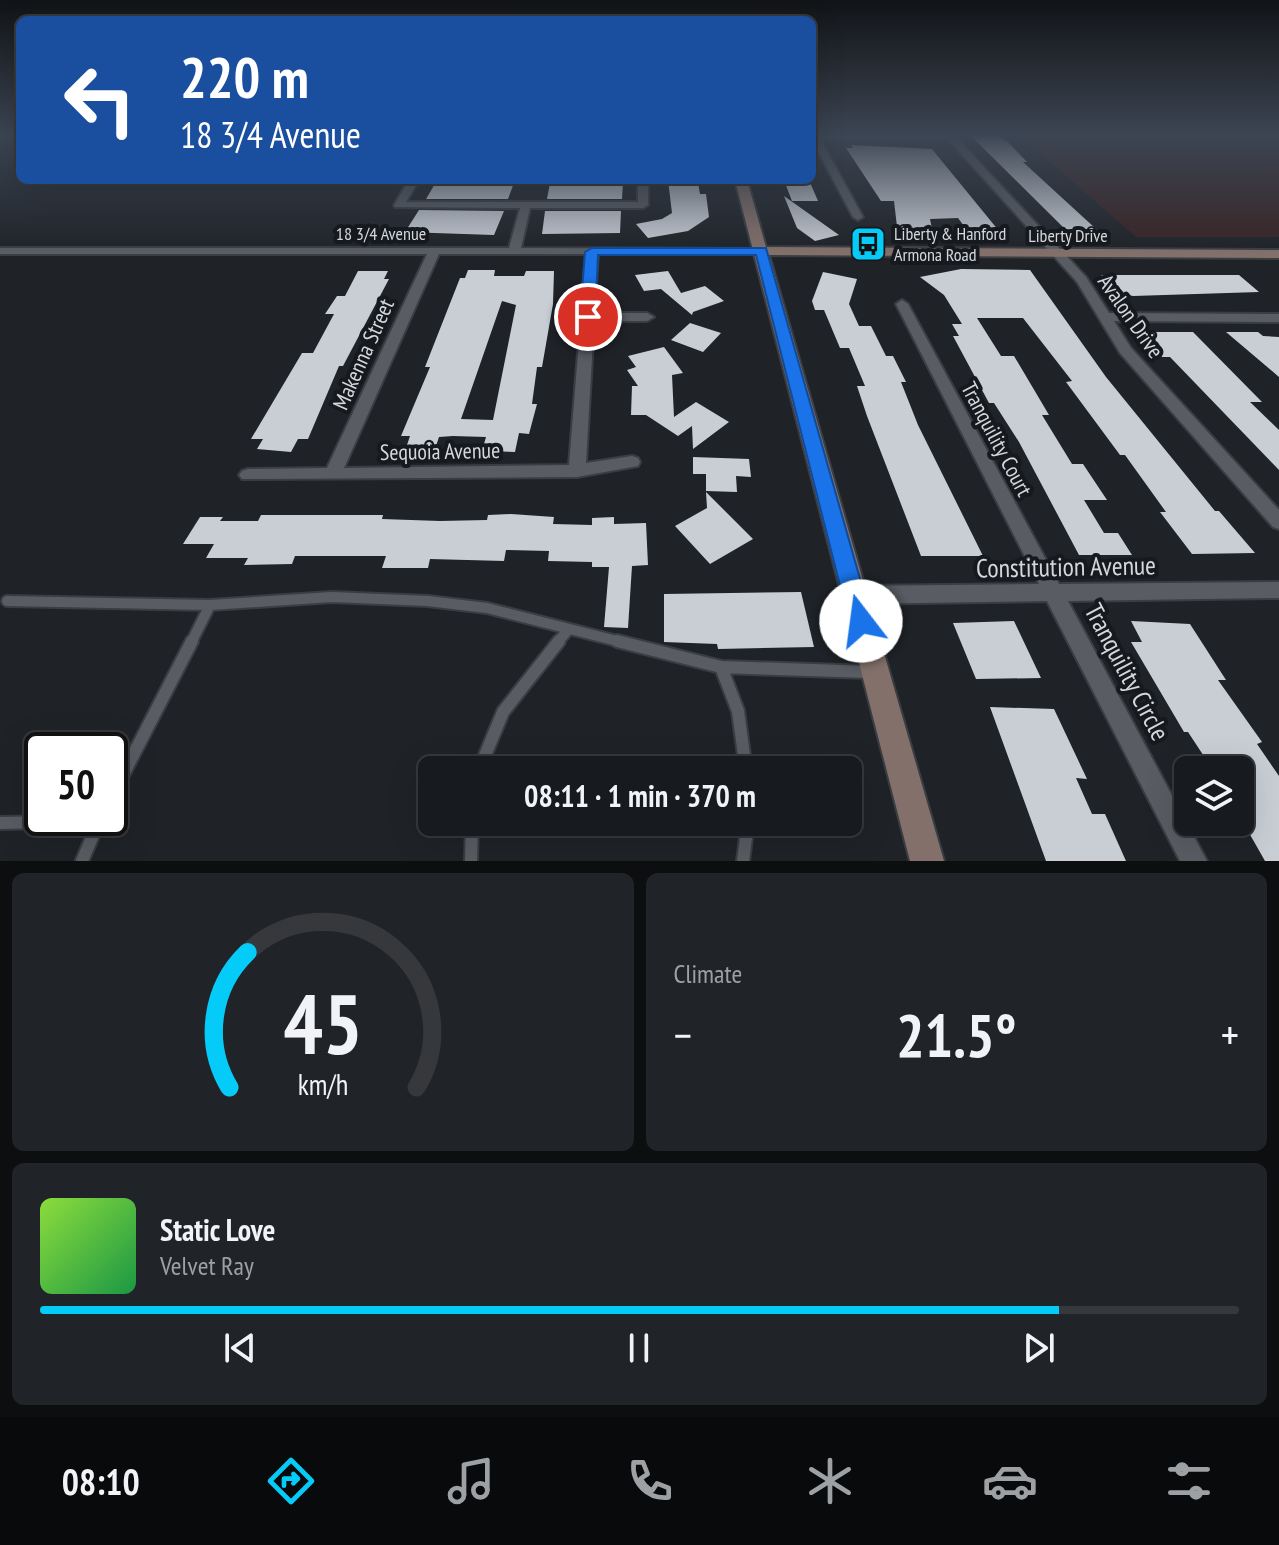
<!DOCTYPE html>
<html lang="en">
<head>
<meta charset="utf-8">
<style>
  :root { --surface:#171a1e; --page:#202327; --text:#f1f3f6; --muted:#9ea1a4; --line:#36383c; --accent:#05cbf9 }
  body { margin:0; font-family:"PT Sans Narrow",sans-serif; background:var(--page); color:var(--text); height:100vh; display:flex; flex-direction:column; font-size:30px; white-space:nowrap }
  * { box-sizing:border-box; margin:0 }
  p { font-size:26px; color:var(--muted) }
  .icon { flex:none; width:44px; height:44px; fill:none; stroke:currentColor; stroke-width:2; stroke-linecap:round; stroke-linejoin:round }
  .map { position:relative; height:861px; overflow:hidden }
  .sheet { display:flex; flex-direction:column; gap:12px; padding:12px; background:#0d0e10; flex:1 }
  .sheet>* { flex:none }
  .hud { position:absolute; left:16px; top:16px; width:800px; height:168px; border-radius:12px; box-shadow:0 8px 32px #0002,0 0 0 2px var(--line); background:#1a4fa0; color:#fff; overflow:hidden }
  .tools { position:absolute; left:1174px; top:756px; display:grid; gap:16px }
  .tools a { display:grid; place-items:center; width:80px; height:80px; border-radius:12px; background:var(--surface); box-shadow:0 8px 32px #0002,0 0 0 2px var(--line); font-size:40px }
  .speed { position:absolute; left:24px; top:732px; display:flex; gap:16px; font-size:40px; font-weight:700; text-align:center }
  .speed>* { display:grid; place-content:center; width:104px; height:104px; border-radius:50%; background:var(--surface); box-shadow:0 8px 32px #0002,0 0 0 2px var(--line); line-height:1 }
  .speed .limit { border:4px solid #111; border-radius:12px; background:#fff; color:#111 }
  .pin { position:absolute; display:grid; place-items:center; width:68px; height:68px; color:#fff; margin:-34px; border:4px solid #fff; border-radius:50%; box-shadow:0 2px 8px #0007 }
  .me { position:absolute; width:88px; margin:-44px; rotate:345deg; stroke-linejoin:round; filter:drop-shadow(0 0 6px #0008) }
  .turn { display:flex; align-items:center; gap:28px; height:168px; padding:0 32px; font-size:36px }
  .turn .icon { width:104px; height:104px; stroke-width:2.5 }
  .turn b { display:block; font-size:56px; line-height:68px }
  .big { font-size:60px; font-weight:800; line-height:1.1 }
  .sheet .tile { flex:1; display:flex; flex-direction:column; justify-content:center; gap:12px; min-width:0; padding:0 28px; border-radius:12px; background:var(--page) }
  .sheet .dial { align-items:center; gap:0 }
  .dial svg { height:208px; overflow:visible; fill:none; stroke:var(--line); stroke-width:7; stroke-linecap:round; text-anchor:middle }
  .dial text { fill:var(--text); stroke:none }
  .song { display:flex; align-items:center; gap:24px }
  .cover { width:96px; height:96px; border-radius:12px; background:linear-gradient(135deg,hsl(90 70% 55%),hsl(140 70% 35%)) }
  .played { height:8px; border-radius:4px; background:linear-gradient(90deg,var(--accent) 85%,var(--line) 85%) }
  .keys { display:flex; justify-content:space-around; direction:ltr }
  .heat { display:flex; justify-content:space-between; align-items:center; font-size:44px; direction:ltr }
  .sheet .tiles { flex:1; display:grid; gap:12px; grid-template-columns:1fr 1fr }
  .tile:last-child { grid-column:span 2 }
  .trip { position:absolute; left:418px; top:756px; width:444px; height:80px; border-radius:12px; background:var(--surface); box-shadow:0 8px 32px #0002,0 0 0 2px var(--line); font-weight:800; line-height:80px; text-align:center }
  .dock { display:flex; height:128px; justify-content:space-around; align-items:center; background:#090a0c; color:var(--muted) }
  .dock .icon { width:56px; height:56px }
  .dock .active { color:var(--accent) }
  .dock b { font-size:36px; color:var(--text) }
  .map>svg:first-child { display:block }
  .education { fill:#382424 }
  .building { fill:#c9ced5; fill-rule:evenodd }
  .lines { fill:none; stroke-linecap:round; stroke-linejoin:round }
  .lane-far1-casing { stroke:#3a3d41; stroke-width:14 }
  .lane-casing { stroke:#3a3d41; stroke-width:16 }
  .street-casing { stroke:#3a3d41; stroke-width:4 }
  .secondary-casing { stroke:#3a3d41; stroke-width:4 }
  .lane-far1 { stroke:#595d63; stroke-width:10 }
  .lane { stroke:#595d63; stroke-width:12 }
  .street { fill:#595d63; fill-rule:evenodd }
  .secondary { fill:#83706a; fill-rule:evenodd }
  .route { fill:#1a73e8; stroke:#114b97; stroke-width:2 }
  .labels { text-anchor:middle; stroke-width:8; stroke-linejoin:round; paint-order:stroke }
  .far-street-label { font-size:18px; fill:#d5d8db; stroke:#161a1f }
  .far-poi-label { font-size:18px; fill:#d5d8db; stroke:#161a1f; text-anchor:start }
  .street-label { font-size:22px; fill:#d5d8db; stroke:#161a1f }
  .near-street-label { font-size:26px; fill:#d5d8db; stroke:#161a1f }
</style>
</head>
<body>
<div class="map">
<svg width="1279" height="861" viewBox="0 0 1279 861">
  <rect width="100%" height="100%" fill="#1f2328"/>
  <path class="education" d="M1018,134H1279V237H1136Z"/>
  <path class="building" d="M995,134L1008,142L1027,162H1023L1107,239L1080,238L1067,231L970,135Z
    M851,145L932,149L999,231H989L995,239L973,238L958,218L930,219L934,239L898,235L894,201H881L846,148H853Z
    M668,180L698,183L700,194H706L709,217L688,231L648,238L636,224L662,219L672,213Z
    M793,180H809L818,201H792L785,183H794Z
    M436,182H482L514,183L508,199H426Z
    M623,182L622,199H547L550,183Z
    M784,196L839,235L815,241L797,228Z
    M419,210L504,211L494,235L405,232Z
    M545,211H621L620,233L542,234Z
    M961,269L1030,270L1106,377L1215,511H1219L1255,553L1192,554L1160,512H1166L1125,455H1120L1066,382L1072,381L1023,318H977L1001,356H1014L1049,415H1042L1072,464H1083L1107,500H1084L1104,533H1118L1132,555H1079L1019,442L994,403H989L953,336H959L952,324H962L944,295L920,277Z
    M468,270H495L494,276H524L526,271H554L553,304L542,367H537L532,404H537L529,434L519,433L515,452L482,451L486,437L453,436L439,437L434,452L405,451L410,436H401L430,367H425L460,278H465ZM502,301L516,305L493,420L461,419Z
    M358,271H388L384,279H389L343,366H339L308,439H298L291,452L257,449L263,439H251L302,353H313L334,314H325L337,296H345Z
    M668,271L681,293L705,286L724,301L693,312L692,315L661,289L644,291L635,275Z
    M823,272L857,279L849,304L859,326H871L886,356H893L906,382H901L918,425L983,556H921L867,416L857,386H865L849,348H840L824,310H815L812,301Z
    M1101,275H1239L1259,292L1133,296L1119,293Z
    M690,323L721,333L703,352L671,340Z
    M1153,332H1193L1262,402H1250L1279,430V470L1170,357H1162L1143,337H1157Z
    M1226,332H1258L1263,336L1279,337V377Z
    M664,347L683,373L672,375L674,417L696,402L729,422L693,449L692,426L678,436L646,415H631L632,386H638L627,370L636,367L628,356Z
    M693,457L749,459L751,477L736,476L737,492L706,491V474H693Z
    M706,492L753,539L710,564L675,526L707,508Z
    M511,514L554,517L553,524L592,525V518L614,517V524L646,523L648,565L632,566L628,628L604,627L609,567H592V562L548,561L549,551L506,550L504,561L430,559L428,568H382L386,556H295L292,564L244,565L248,558H206L214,544H183L200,517H223L220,521H258L261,515H383L382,519L440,521L487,520L488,515Z
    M801,592L814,647L718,649L717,644L664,642V594Z
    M1014,621L1041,678L976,679L953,623Z
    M1131,621L1190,624L1226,680H1218L1262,742L1257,744L1279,776V861H1265L1240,817V770H1213L1188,732H1184L1131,642H1142Z
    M990,707L1054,709L1087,779L1076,778L1092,814H1105L1126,861H1046Z"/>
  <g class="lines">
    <defs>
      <path id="lane-far1" d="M7,601L210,605L332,597L428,601L487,608L625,643
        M191,643L210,605
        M557,643L568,630"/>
      <path id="lane" d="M617,641L721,667L870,672
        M721,667L738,711L746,770
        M479,770L503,712L559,641
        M110,800L192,641
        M0,823L99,821
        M82,861L100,819
        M471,861L472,822
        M743,861L748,822"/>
      <path id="street" d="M812,134H953L1086,277L1109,313L1279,314V322L1114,321L1131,348L1279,510V529L1273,527L1120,353L1077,282L948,139H820L863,217L858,220L853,217L812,140Z
        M409,180H419L406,202H638V180H648V205L643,208H530L521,248L765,249L767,251L761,254H598L594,313H647L654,317L647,321H594L586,463L632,456L638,458L640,462L638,466L577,477L242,479L239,475L242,471L248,469L327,468L427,254H0V248H509L520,208L395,207L394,205ZM439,254H586L569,465L344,468Z
        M902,300L908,304L1059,584L1279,582V598L1068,601L1207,861H1180L1047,601L854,604L847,601L844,595L847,589L854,586L1039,584L896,304Z"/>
      <path id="secondary" d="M735,180H747L766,247L1279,250V258L769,255L944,861H910Z"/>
    </defs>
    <use href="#lane-far1" class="lane-far1-casing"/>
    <use href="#lane" class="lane-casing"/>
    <use href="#street" class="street-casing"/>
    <use href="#secondary" class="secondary-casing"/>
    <use href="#lane-far1" class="lane-far1"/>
    <use href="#lane" class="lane"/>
    <use href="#street" class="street"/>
    <use href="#secondary" class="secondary"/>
  </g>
  <linearGradient id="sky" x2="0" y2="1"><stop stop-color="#111316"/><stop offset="0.53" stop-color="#3c4553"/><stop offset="1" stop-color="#3c4553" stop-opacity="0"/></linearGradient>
  <rect width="1279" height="255" fill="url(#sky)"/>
  <path class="route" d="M592,248H766L872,621L869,628L861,631L852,628L849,621L756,255H598L595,317L588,321L580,317L585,252Z"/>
  <defs>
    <symbol id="bus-square" viewBox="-11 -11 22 22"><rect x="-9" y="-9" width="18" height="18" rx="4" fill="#05cbf9" stroke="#161a1f"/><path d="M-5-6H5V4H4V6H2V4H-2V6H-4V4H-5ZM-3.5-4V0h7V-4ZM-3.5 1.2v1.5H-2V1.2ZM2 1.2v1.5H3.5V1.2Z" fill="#111"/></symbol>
  </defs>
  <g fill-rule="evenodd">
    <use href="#bus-square" x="848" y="224" width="40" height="40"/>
  </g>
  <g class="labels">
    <g class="far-street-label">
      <text x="381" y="240">18 3/4 Avenue</text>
      <text x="1068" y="242">Liberty Drive</text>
    </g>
    <g class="far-poi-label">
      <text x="894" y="240">Liberty &amp; Hanford<tspan x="894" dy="21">Armona Road</tspan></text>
    </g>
    <g class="street-label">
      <text transform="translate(1131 316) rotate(55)" y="8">Avalon Drive</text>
      <text transform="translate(363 354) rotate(-66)" y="8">Makenna Street</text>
      <text transform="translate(997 439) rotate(62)" y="8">Tranquility Court</text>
      <text transform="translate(440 451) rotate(-1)" y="8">Sequoia Avenue</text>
    </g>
    <g class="near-street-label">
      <text transform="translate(1066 567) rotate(-1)" y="9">Constitution Avenue</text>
      <text transform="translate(1127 672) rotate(62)" y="9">Tranquility Circle</text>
    </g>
  </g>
</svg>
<div class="tools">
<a><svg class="icon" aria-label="layers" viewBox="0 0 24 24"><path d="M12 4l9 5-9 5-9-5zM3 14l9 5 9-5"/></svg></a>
</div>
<div class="speed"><div class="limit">50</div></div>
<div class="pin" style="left:588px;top:317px;background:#d93025"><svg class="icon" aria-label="arrive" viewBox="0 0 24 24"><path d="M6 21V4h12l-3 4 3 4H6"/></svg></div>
<svg class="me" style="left:861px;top:621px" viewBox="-20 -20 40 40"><circle r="19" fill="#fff"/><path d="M0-13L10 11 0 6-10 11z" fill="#1a73e8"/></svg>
<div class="trip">08:11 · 1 min · 370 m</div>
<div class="hud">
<div class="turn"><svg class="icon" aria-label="left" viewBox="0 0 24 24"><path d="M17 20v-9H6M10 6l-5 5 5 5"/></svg><div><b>220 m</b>18 3/4 Avenue</div></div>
</div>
</div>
<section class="sheet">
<div class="tiles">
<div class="tile dial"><svg viewBox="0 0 100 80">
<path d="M14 69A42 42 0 1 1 86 69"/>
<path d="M14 69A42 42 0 0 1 21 17" stroke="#05cbf9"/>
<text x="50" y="56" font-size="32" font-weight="700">45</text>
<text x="50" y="72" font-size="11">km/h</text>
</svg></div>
<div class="tile"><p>Climate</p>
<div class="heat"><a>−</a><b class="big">21.5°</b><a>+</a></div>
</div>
<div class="tile">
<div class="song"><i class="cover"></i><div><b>Static Love</b><p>Velvet Ray</p></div></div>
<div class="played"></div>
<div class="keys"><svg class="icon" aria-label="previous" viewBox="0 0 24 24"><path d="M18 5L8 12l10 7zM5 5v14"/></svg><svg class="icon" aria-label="pause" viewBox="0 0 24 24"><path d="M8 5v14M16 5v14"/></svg><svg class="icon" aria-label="next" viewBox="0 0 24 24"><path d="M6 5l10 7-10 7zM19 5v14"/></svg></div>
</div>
</div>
</section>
<nav class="dock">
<b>08:10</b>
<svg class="icon active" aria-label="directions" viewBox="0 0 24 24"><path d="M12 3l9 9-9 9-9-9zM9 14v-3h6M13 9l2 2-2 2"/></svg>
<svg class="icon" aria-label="music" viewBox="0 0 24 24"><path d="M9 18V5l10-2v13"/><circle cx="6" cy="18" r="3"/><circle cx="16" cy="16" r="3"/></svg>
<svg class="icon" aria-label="phone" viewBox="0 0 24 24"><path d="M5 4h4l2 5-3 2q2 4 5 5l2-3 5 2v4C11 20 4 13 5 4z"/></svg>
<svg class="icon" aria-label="climate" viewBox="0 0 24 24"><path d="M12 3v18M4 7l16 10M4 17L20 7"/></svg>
<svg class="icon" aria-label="car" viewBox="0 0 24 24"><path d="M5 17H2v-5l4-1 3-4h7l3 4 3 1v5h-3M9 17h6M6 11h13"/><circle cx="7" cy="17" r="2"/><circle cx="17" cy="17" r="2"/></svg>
<svg class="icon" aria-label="filters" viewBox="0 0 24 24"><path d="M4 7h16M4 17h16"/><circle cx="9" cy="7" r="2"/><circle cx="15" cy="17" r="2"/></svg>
</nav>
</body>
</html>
